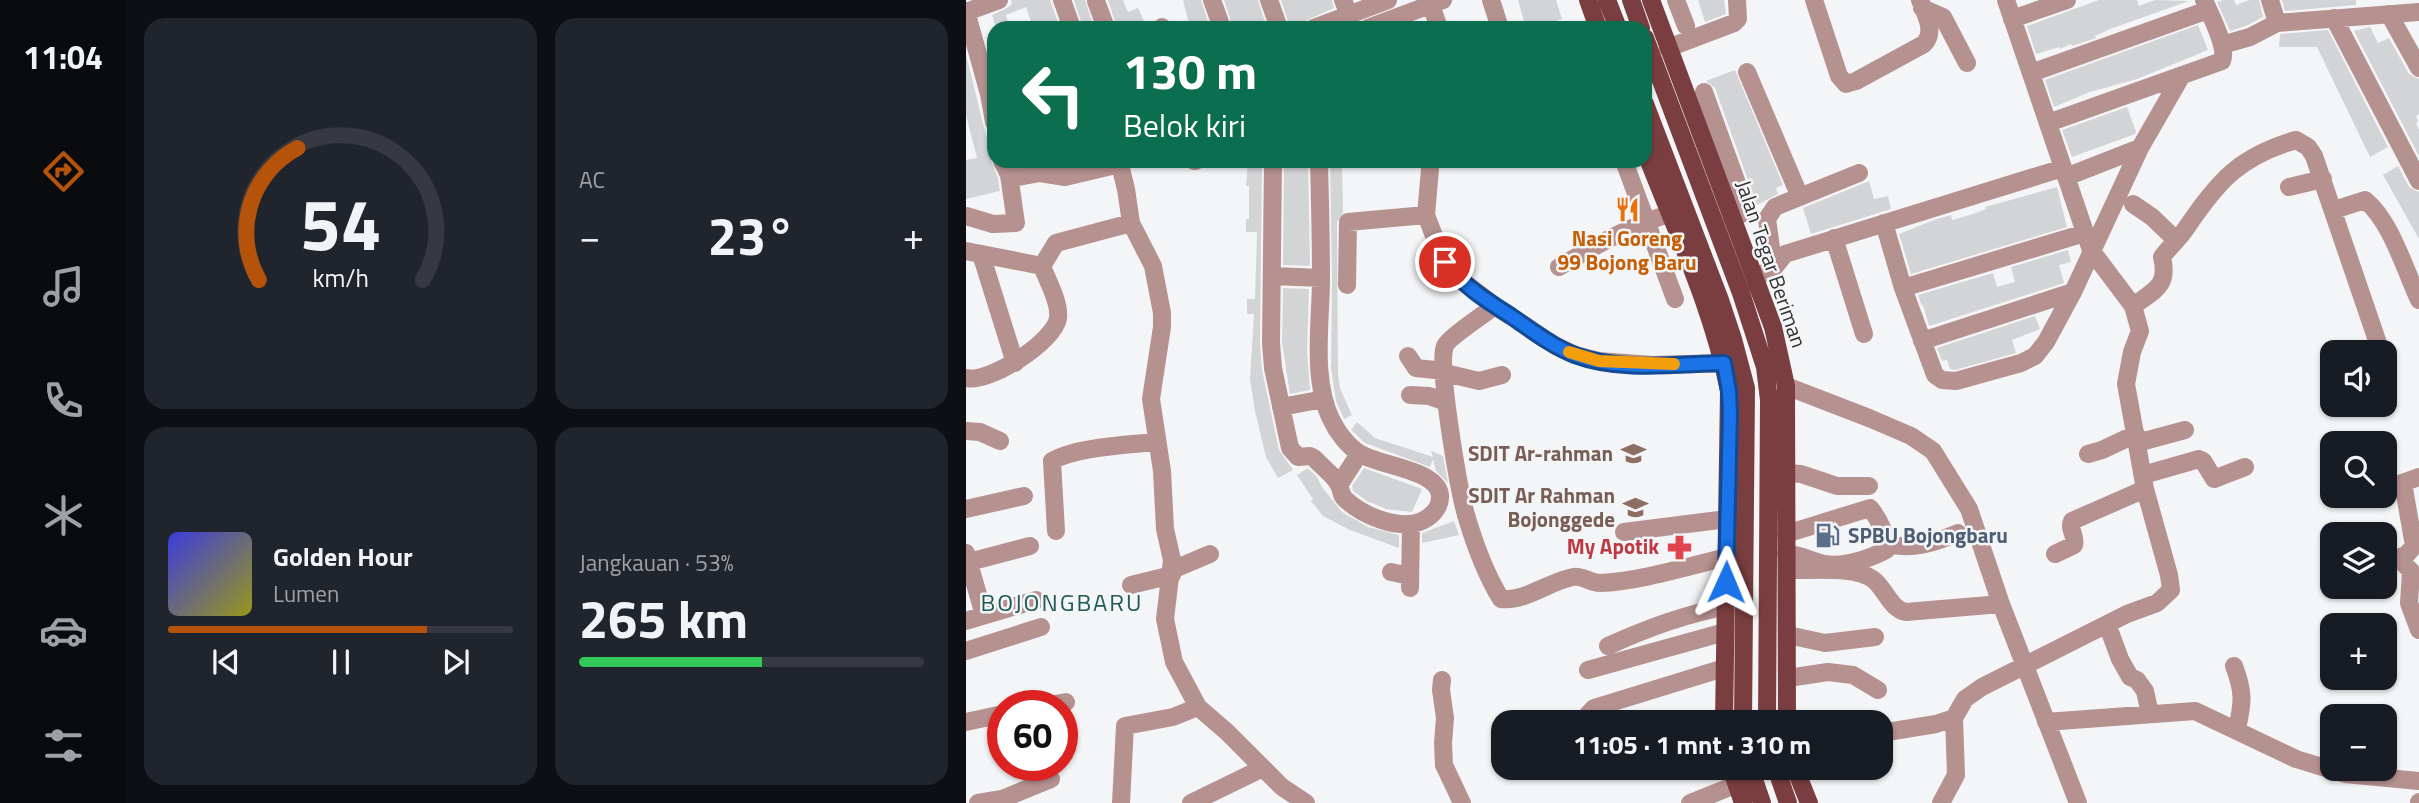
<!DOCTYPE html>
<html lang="id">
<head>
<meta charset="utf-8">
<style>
  :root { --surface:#171b24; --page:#20242c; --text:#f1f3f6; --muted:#9ea1a6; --line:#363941; --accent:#b45309 }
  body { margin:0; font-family:"Titillium Web",sans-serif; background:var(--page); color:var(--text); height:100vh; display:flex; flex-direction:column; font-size:26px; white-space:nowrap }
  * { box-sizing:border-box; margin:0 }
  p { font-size:23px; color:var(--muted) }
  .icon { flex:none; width:38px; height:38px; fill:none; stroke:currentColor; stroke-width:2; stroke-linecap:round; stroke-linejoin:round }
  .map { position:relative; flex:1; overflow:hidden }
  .details { display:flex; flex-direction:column; gap:18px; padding:18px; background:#0d0f14; width:840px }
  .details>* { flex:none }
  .guide { position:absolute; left:21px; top:21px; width:665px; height:147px; border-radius:21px; box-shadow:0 2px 5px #0004; background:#0b6e4f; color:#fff; overflow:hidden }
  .fabs { position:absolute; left:1354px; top:340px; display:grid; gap:14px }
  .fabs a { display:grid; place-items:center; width:77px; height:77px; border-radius:14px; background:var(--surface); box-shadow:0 2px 5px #0004; font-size:35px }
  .speed { position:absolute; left:21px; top:690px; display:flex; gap:14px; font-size:35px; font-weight:700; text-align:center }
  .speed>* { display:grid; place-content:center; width:91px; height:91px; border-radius:50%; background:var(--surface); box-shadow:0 2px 5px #0004; line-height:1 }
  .speed .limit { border:10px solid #d22; background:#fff; color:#111 }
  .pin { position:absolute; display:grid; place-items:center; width:60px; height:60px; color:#fff; margin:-30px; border:4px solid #fff; border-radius:50%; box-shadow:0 2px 7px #0007 }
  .me { position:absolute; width:77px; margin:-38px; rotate:1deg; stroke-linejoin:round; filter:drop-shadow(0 0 5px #0008) }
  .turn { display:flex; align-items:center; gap:24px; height:147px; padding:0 21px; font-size:32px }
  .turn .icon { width:91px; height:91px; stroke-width:2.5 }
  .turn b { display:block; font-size:49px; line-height:60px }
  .big { font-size:52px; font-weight:700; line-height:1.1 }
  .details .widget { flex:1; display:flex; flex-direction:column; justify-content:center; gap:10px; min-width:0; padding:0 24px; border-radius:21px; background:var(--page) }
  .details .dial { align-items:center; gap:0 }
  .dial svg { height:182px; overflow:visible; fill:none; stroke:var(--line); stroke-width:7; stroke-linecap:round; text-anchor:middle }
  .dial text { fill:var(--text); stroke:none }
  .song { display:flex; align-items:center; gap:21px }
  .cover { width:84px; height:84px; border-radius:10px; background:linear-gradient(135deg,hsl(240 70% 55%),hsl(60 70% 35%)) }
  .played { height:7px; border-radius:4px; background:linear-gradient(90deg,var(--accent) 75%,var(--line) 75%) }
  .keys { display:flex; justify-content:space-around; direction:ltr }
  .heat { display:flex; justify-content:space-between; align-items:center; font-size:38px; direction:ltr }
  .charge { height:10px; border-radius:5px; background:linear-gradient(90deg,#34c759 53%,var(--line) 0) }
  .details .tiles { flex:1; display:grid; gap:18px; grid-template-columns:repeat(2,1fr) }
  .trip { position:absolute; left:525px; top:710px; width:402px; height:70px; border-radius:21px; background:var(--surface); box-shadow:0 2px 5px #0004; font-weight:700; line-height:70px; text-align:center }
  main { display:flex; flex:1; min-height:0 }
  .tab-bar { display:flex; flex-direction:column; width:126px; justify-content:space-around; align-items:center; background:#090b0e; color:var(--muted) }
  .tab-bar .icon { width:49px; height:49px }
  .tab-bar .current { color:var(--accent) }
  .tab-bar b { font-size:32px; color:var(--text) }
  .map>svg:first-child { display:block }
  .building { fill:#d3d4d5 }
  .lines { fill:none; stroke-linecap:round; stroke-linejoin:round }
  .minor { stroke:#b59190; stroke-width:18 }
  .major { stroke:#7a3e40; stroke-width:18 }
  .route-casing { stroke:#114b97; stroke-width:18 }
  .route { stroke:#1a73e8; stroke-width:12 }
  .slow { stroke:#f59e0b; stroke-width:12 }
  .labels { text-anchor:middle; stroke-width:5; stroke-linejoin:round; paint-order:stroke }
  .food-label { font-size:21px; font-weight:bold; fill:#c56008; stroke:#f4f5f7 }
  .street-label { font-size:21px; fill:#323233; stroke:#f4f5f7 }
  .education-label { font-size:21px; font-weight:bold; fill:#785e54; stroke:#f4f5f7; text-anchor:end }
  .service-label { font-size:21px; font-weight:bold; fill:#4e5e75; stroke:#f4f5f7; text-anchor:start }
  .health-label { font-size:21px; font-weight:bold; fill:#be3a42; stroke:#f4f5f7; text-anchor:end }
  .quarter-label { font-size:24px; letter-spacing:2px; fill:#215b58; stroke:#f4f5f7 }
</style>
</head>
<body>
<main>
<nav class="tab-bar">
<b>11:04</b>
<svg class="icon current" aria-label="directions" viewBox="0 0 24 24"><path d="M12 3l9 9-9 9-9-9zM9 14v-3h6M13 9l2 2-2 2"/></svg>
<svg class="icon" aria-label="music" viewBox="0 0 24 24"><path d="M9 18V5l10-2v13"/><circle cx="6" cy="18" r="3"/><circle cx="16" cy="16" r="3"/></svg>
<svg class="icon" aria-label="phone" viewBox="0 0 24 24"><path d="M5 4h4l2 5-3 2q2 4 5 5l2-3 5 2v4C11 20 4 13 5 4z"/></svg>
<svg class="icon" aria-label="climate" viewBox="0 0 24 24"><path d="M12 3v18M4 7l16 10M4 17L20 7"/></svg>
<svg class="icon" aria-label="car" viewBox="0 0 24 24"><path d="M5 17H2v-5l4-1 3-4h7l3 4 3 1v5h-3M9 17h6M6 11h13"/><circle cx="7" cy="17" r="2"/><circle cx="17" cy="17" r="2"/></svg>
<svg class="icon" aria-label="filters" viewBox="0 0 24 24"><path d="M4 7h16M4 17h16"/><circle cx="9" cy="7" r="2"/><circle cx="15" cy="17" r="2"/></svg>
</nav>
<section class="details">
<div class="tiles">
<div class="widget dial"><svg viewBox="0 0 100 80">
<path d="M14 69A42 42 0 1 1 86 69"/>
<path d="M14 69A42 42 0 0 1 31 11" stroke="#b45309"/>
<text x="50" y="56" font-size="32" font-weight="700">54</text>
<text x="50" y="72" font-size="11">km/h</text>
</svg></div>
<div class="widget"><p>AC</p>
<div class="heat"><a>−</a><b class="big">23°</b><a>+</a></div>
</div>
<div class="widget">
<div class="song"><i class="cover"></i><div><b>Golden Hour</b><p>Lumen</p></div></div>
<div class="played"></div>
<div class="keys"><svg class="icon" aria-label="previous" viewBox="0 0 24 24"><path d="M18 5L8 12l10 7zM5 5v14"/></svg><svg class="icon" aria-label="pause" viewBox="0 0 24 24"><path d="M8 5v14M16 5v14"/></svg><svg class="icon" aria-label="next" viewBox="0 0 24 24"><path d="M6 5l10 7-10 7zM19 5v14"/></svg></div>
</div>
<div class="widget"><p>Jangkauan · 53%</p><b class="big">265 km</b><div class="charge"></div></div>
</div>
</section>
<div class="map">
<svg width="1453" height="803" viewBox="0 0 1453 803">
  <rect width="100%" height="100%" fill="#f4f5f7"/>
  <path class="building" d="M45,0H84L94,28H67L60,7L40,15L44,28H30L26,15L41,8L46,4Z
    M108,0H119L128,28H117Z
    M142,0H157L162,12L172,8L181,28H151Z
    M217,0H235L244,28H224Z
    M258,0H292L301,28H267Z
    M315,0H366L368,8L324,28Z
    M552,0H590L596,19L567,28H560Z
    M732,0H758L760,14L739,22Z
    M1133,0H1171L1173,6L1189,0L1223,1L1144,29L1129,36L1130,38L1106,46L1105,44L1094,49L1093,47L1070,54L1061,26Z
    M1257,0H1268L1270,5L1284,0H1293L1297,17L1280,26L1264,31L1251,2Z
    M1316,0H1390V5L1319,11Z
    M1232,25L1242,50L1171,79L1124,92L1088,107L1079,80Z
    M1404,27L1412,43L1423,38L1443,74L1453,79V114L1450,116L1452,121L1450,123L1453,130V156L1388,31Z
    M1362,30L1422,147L1404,157L1351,47H1313L1314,34Z
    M0,54L17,124L23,146L27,145L28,153L25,161L32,178L34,191L0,199V160L11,158L0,115Z
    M769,70L817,185L810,188L812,194L791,205L749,88L740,81Z
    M1161,107L1170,132L1169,134L1106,157L1096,130Z
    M282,161H296L294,343L296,370L313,450L327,470L312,478L300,457L289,411L284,379L288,314H281V299H289L291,232H280V219H283V186H280Z
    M318,161H342L344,266L317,265Z
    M364,161H376L377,212L371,222L372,375L374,388L386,415L378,419L370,401L365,368L366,278Z
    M1432,166L1443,187L1453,192V239L1417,175Z
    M903,181L908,199L922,196L925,209L845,234L837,208Z
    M1091,187L1101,227L945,274L933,234L968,220L985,215L986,220L1007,214L1020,209L1019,207Z
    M1102,250L1105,262L1093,265L1098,283L963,326L957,305L956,306L952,295L1027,273L1031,287L1049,282L1045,267Z
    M317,288L343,289L341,351L344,390L324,394L316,343Z
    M1069,316L1074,329L1046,340L1050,353L989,370L984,369L981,360L976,361L971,348Z
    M391,422L409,438L467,457L465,451L477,456L482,483L470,471L467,459L464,467L399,443L385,430Z
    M342,468L351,477L356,487L376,512L402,527L433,535V548L384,530L357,516L345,501L347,499L331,475Z
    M398,468L456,489L446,512L420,509L401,501L387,491L386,486Z
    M488,521L493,535L456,543V533Z"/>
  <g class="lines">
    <path class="minor" d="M96,0L106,28
      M246,0L256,28
      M303,0L313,28
      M377,0L388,28
      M525,0L534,28
      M710,0L720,26
      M848,0L873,76L880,84L890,81L958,44C970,31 959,14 954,0
      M1304,0L1311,23
      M130,1L140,28
      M465,5L473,28
      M956,8L977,17L1001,63
      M0,11L23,94L28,122
      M0,12L33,0
      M1423,14L1453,68
      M1368,18L1453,181
      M1046,19L1101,0
      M196,27L197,28
      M348,28L422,0
      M402,28L477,0
      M1256,45L1284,37L1311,23L1453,12
      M702,48L768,23L772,19L771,0
      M781,72L834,197
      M1065,73L1242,10
      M738,92L780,208V212L766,218
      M1082,123L1256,61C1262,48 1244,14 1238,0
      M36,161L43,175L47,178L74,173L99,177L154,164
      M153,161L160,189L165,223L187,266L196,313V327L185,399L196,471L199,529L206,560L199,619L208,662L232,707L261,732L316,787L340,803
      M228,161H230
      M307,161L305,343L307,368L324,448L332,457L344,456L348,458C355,466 369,476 373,485C376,491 374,494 379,499C397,516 435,532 458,520C467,515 475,506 474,495C471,469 412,466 393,453C382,446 371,432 366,421C345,380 355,322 355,278C355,239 354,200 353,161
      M658,161L709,299
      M464,169L460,215L473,249L491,277L529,306L590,346L609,355L633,361L686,365L758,363
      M1100,177L1174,148
      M1323,187L1357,179
      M1167,204L1186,217L1210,240
      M1368,210L1399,200C1425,221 1439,270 1453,300
      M0,216L27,224L50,223L43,175
      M918,223L937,288L969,375L976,380L990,381L1055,363L1069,356L1080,342L1107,292L1174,148L1216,75
      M868,238L898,334
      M805,248L801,219L809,207L893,173
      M0,251L76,266L90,243L165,223
      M15,254L49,363
      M593,267C629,246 663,226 703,214
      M308,276L355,278
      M789,277L807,269L819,254L1097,168
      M381,285L382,222L460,215
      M937,288L1119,233
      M529,306C520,313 482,338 479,346C471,366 493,490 500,515C508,542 520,575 535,599C559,602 584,581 607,577C616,575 624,583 634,583C671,582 724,566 761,557
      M1167,306C1189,290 1203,286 1196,257C1204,246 1214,238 1221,227C1252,181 1274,156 1330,140L1342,147L1348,156L1415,352
      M956,341L1107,292
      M442,356L450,368L479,371
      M479,373L513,381L536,375
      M0,378C23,384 89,341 92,318C94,302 81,280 76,266
      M820,386L903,418L945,436L967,451L1003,509L1035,604L1112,803
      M444,395L463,396L480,402
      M315,407L358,399
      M0,431L14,432L34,441
      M1171,443L1219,430
      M1122,454L1136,450L1170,434
      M820,473L835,474L871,486H903
      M1177,475L1233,459L1237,461L1248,479L1279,467
      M373,485L393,454
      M1419,489L1453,477
      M0,509L58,496
      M90,531L86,461C110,447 162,445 190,442
      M658,532L761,519
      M921,544C947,550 968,543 992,533
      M0,553L18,615
      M820,554C834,554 845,561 859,564C878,567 903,559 920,550C922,537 913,519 904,508L820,534
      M1089,554L1108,545C1111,537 1102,529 1106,521L1179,489
      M1432,558L1440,555L1448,546L1437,483
      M3,562L64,546
      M1419,562L1432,558L1445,571L1443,603L1453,630
      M206,570L244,554
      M821,570C844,571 891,565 909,581C920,591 925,609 940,612L1035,604
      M425,572L439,575L444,573
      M165,585L206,575
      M444,588L445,525
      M0,621L70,600
      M1141,624L1154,659L1164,677L1171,680L1179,691L1184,714
      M822,635L859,643L909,637
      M642,646C679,629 719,614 759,607
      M0,651L75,627
      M1268,666C1278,692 1277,702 1271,729
      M622,670L759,632
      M822,678L862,672L887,675L912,690
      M476,680L475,690L479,718L477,743L478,765L496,803
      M83,705L100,702
      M0,722L37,714
      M1080,722L1229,711L1330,759L1379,774L1453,781
      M614,723L628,708L758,668
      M915,733L970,724L988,718L999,699L1016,687L1161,614L1191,603L1205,590L1203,575L1179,489L1160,384L1166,352L1174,331L1167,306L1125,250L1040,0
      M12,803L36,799L85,779
      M155,803L159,726L207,717L232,707
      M225,803L297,768
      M724,803L769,785
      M975,803L990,775L988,718
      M1453,803V802"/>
    <path class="major" d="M622,0L632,28
      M641,0L652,28
      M665,0L675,28
      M685,0L807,327L820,386L821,723
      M679,38L775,293L799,367L803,400L801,723
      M679,104L754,300L767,339L780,388L777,723
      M679,151C709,229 747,308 763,391L758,723
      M765,768L777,803
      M784,768L796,803
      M810,768L822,803
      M829,768L843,803"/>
  </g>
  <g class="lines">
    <defs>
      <path id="route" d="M479,262C496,285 521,301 545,316C565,330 586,346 609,355C654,372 710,364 758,363L763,391L764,414L760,582"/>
    </defs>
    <use href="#route" class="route-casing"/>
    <use href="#route" class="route"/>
    <path class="slow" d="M603,352L633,361L708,364"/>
  </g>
  <defs>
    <symbol id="restaurant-bare" viewBox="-9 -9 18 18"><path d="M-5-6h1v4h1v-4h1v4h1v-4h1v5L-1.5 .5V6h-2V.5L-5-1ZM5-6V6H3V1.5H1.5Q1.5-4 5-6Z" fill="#e8710a" stroke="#f4f5f7" stroke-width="2.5" paint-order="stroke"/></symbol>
    <symbol id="school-bare" viewBox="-9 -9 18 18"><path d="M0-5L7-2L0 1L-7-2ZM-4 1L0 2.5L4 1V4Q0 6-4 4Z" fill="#8d6e63" stroke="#f4f5f7" stroke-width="2.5" paint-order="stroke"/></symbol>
    <symbol id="fuel-bare" viewBox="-9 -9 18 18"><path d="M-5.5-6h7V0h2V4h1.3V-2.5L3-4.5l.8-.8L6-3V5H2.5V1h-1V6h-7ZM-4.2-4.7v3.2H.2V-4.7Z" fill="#5c6f8a" stroke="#f4f5f7" stroke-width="2.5" paint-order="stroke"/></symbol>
    <symbol id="pharmacy-bare" viewBox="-9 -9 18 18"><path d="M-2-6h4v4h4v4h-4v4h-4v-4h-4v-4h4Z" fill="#e0444e" stroke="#f4f5f7" stroke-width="2.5" paint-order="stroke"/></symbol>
  </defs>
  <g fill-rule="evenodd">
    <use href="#restaurant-bare" x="644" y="192" width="35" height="35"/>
    <use href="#school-bare" x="650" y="436" width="35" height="35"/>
    <use href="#school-bare" x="652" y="490" width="35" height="35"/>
    <use href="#fuel-bare" x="844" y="518" width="35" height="35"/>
    <use href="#pharmacy-bare" x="696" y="530" width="35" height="35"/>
  </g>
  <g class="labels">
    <g class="food-label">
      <text x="661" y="246">Nasi Goreng<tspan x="661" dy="24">99 Bojong Baru</tspan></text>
    </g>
    <g class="street-label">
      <text transform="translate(805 264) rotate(71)" y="7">Jalan Tegar Beriman</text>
    </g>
    <g class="education-label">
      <text x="647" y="461">SDIT Ar-rahman</text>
      <text x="649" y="503">SDIT Ar Rahman<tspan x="649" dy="24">Bojonggede</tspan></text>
    </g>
    <g class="service-label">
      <text x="882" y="543">SPBU Bojongbaru</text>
    </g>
    <g class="health-label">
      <text x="693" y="554">My Apotik</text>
    </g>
    <g class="quarter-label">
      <text x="96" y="611">BOJONGBARU</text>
    </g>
  </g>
</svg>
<div class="fabs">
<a><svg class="icon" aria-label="sound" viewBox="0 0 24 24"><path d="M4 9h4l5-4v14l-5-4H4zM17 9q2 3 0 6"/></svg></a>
<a><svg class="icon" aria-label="search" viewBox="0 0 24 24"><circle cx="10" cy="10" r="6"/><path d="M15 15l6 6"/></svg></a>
<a><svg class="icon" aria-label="layers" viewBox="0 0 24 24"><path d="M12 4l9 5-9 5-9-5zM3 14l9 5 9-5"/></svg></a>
<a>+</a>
<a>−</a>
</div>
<div class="speed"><div class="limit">60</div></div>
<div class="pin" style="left:479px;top:262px;background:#d93025"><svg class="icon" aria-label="arrive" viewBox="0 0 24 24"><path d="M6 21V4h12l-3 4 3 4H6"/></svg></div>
<svg class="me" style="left:760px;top:582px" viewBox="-20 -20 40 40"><path d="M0-17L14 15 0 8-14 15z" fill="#1a73e8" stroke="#fff" stroke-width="4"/></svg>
<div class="trip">11:05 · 1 mnt · 310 m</div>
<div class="guide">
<div class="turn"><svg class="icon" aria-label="left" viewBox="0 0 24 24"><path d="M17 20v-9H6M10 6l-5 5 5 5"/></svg><div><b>130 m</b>Belok kiri</div></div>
</div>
</div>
</main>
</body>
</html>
